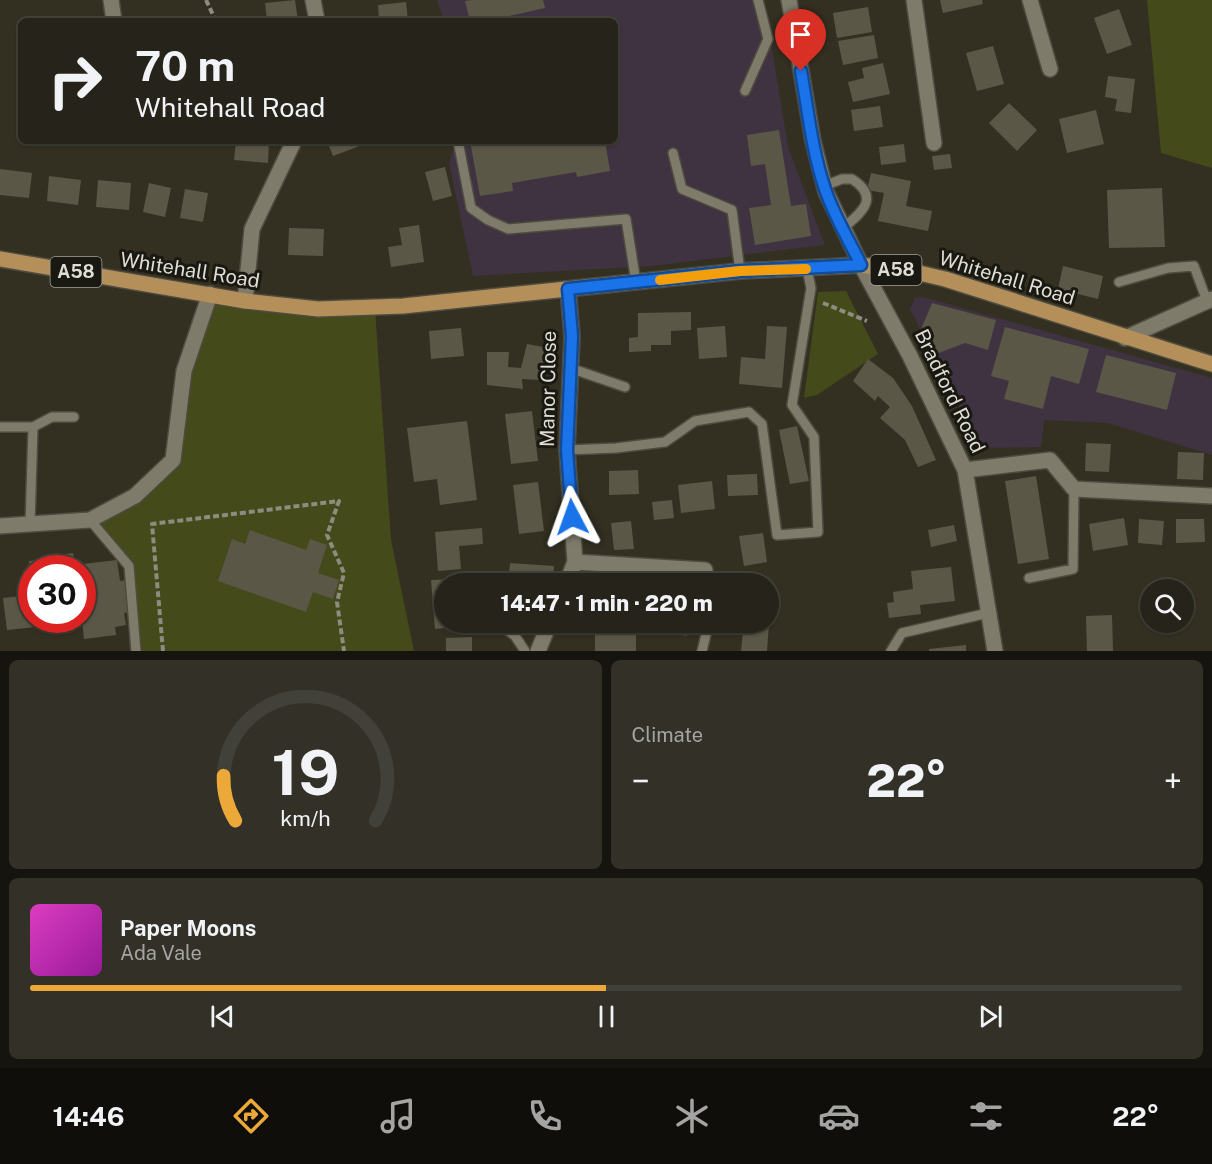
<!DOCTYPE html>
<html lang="en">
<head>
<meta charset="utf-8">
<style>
  :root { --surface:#26241a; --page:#323027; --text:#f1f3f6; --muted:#a4a4a2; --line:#424139; --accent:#eca93a }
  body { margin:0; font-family:"Public Sans",sans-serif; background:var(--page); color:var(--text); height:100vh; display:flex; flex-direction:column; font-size:22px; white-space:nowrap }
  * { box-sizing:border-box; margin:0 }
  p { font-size:20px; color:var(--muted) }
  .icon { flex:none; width:33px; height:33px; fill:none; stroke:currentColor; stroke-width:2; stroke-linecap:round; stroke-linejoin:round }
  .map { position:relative; height:651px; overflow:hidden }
  .drawer { display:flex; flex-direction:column; gap:9px; padding:9px; background:#15140e; flex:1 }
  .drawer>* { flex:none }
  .guide { position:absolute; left:18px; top:18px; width:600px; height:126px; border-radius:9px; box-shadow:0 2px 4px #0004,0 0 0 2px var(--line); background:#26241a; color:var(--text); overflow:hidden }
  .fabs { position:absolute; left:1140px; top:579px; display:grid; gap:12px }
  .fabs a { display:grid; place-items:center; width:54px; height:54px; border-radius:50%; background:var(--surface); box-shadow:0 2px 4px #0004,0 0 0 2px var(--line); font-size:30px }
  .speed { position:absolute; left:18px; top:555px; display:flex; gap:12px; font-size:30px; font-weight:700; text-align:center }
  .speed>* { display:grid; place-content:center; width:78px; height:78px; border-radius:50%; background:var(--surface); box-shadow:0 2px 4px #0004,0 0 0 2px var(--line); line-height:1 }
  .speed .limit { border:9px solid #d22; background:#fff; color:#111 }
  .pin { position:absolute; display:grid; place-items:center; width:51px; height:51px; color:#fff; margin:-62px -26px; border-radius:50% 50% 50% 0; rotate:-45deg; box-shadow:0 0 6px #0007 }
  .pin .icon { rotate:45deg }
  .me { position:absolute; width:66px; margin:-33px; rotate:356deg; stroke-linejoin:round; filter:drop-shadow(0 0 4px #0008) }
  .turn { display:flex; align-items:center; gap:21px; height:126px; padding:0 18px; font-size:27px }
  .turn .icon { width:78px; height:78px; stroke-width:2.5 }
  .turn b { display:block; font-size:42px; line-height:51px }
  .big { font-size:45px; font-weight:800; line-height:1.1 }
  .drawer .tile { flex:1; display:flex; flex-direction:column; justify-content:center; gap:9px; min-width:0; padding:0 21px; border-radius:9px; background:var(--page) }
  .drawer .dial { align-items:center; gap:0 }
  .dial svg { height:156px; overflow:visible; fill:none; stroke:var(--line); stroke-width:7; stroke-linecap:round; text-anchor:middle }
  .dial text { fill:var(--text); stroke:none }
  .song { display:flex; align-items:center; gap:18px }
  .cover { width:72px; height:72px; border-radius:9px; background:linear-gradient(135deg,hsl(310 70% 55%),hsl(300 70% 35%)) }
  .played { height:6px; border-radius:3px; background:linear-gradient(90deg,var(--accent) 50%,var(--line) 50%) }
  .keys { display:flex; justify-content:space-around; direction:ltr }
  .heat { display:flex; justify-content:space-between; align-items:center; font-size:33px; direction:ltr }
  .drawer .tiles { flex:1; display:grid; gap:9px; grid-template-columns:1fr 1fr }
  .tile:last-child { grid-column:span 2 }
  .trip { position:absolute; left:434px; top:573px; width:345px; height:60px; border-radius:30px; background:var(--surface); box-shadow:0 2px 4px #0004,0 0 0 2px var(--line); font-weight:800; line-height:60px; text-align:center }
  .dock { display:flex; height:96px; justify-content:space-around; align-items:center; background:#0f0e0a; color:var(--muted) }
  .dock .icon { width:42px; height:42px }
  .dock .selected { color:var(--accent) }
  .dock b { font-size:27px; color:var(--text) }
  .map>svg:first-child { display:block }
  .commercial { fill:#3f3241 }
  .green { fill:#444a19 }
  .building { fill:#5a5747 }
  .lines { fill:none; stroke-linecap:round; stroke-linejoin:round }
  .service-casing { stroke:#4e4b3f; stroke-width:12 }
  .minor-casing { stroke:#4e4b3f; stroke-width:18 }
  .secondary-casing { stroke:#4e4b3f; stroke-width:18 }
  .primary-casing { stroke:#4e4b3f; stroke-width:18 }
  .path { stroke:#8e8b80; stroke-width:4; stroke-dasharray:6 3; stroke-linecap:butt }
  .service { stroke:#7f7b6b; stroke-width:9 }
  .minor { stroke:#7f7b6b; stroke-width:15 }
  .secondary { stroke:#7f7b6b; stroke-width:15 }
  .primary { stroke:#b58f5a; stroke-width:15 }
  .route-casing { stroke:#114b97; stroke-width:15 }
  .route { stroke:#1a73e8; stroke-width:10 }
  .slow { stroke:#f59e0b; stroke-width:10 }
  .labels { text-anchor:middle; stroke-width:6; stroke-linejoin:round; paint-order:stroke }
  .shield { fill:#191811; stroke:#a4a29a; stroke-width:1.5 }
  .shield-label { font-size:18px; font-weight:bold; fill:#dfddd4 }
  .street-label { font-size:20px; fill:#dfddd4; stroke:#191811 }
</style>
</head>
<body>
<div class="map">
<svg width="1212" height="651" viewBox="0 0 1212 651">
  <rect width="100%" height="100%" fill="#333022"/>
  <path class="commercial" d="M437,0H764L788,147L825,245L651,266L473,276L449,163L456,141H615V21H444Z
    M923,297L1212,378V455L1108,423L1044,420L1041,447L980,448L910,309L915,298Z"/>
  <path class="green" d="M1147,0H1212V168L1161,153Z
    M846,291L878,354L817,395L804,398L818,292Z
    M210,294L375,309L391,540L414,651H136L129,566L90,520L173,460L184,371Z"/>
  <path class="building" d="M295,0L298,21H267L265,3Z
    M472,0H543L545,8L486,21H470L465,1Z
    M940,0H982L983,4L943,13Z
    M406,2L408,21H379L378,5Z
    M868,7L872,32L837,38L833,13Z
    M1119,9L1132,45L1107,54L1094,18Z
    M874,35L878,58L843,65L838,41Z
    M993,46L1004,84L977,91L966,53Z
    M883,63L890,94L853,102L848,82L864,78L862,68Z
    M1108,76L1135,79L1131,113L1115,111L1117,99L1105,97Z
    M1009,103L1037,130L1017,151L989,123Z
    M880,106L883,127L854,131L851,110Z
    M1096,110L1104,144L1067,153L1059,119Z
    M779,130L791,206L806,204L811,236L755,245L749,208L771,205L765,164L751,166L747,135Z
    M236,141H269L268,163L234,160Z
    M327,141H373L333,156Z
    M470,141H605L610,171L577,177L576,172L512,183L513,191L480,196Z
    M904,144L906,162L881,165L879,147Z
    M950,154L952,168L934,170L932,156Z
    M445,167L452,196L433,201L425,172Z
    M0,169L32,173L29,198L0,195Z
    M871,173L911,181L906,206L932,211L928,231L878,221L884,193L867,190Z
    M49,176L81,180L78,205L47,201Z
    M98,180L131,183L129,210L96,207Z
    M149,183L171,188L165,217L143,212Z
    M1162,188L1165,247L1109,248L1107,190Z
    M185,189L208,193L203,222L180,218Z
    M419,225L424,262L391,267L388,247L402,245L399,228Z
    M289,228L324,229L323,256L288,255Z
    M1063,266L1103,276L1098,299L1058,289Z
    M932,303L996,320L988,350L965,343L936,354L922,327Z
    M691,312V330L671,331V345H651V351L629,352V338L638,337V313Z
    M725,326L727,357L699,359L697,328Z
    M767,326L787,327L782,388L739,384L741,357L765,359Z
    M1005,327L1089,349L1079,384L1051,376L1043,409L1004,399L1009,381L991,376Z
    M461,328L464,356L431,359L429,331Z
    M527,344L549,348L540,380L522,379L523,389L487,385V352H509L508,367L521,368Z
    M1106,355L1176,373L1167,410L1096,392Z
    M868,359L893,378L912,406L936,460L918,467L905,440L880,418L890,407L878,396L875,401L853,381Z
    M532,411L538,461L511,464L505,414Z
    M467,421L477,500L440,505L437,479L414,482L407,428Z
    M797,426L809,481L790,484L779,430Z
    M1086,443L1111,444L1109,472L1085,471Z
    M1178,452L1204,453L1203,480L1177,479Z
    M638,470L639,494L609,495V471Z
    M757,474L758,495L728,496L727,475Z
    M1036,476L1049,559L1018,564L1005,481Z
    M712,481L715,509L681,513L678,485Z
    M538,482L544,531L519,534L513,485Z
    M672,500L674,518L654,520L652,502Z
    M1124,518L1128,545L1093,551L1089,524Z
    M1139,519L1164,521L1162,545L1138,543Z
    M1176,519H1204L1205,542L1176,543Z
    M631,521L634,549L614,550L611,523Z
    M954,525L957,541L931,547L928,530Z
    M482,528L483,544L459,546L461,569L438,571L435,532Z
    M250,530L306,550L310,539L327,545L318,573L339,580L333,599L313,592L306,612L218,581L232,539L245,544Z
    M763,533L767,562L744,566L739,536Z
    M73,553L75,565L117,560L120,581L126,580L130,612L124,613L126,625L115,627L116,635L84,639L82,620V568H54L52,556Z
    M47,559L48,568H32L30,576L29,561Z
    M510,563L554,566L553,583L508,584Z
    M951,567L955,601L920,605L921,614L889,618L887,603L894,602L893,592L913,589L911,571Z
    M453,579V584H444V622H464L465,626L435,629L431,580Z
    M32,595V620H54V625L7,630L3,598Z
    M1112,615L1113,651H1087L1086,616Z
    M665,622H689L687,636L664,632Z
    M744,622L769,624L767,651H741Z
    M595,634L636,635V651H595Z
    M472,637V651H446V638Z
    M966,645V651H929V649Z"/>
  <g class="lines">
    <defs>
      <path id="service" d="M745,91L768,39L758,0
        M458,141L471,208L488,220L508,229L626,219L636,282
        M673,153L682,189L732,210L740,271
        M824,186L842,179H852C881,198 861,213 843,228
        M1119,282L1168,268L1194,266L1207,301
        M570,368L625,387
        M0,427H33
        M567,450L616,448L665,442L695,421L749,412L762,424L777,535L818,532L814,437L792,405L811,288L807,269
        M90,520L129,566L136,651
        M30,525L33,427L52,417H74
        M705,570L707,584
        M1029,578L1073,569L1074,489
        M497,622L515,636L525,651
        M702,651L709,622
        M891,651L902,633L988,613"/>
      <path id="minor" d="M111,0L114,21
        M313,0L317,21
        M914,0L934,143
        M1030,0L1050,69
        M568,289L572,336L567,450L575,562L705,570
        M245,301L252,229L294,141
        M965,470L1050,460L1074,489L1212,496
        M0,526L90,520L135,496L173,460L184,371L210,294
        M566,584L575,562
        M538,651L550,622"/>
      <path id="secondary" d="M789,0L813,141L826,192L861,265L910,356L965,470L995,651
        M1125,338L1212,299"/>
      <path id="primary" d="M0,259L245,301L318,309L403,306L740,271L861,265L915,272L945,279L1212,364"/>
    </defs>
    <use href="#service" class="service-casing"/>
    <use href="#minor" class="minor-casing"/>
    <use href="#secondary" class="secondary-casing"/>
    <use href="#primary" class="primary-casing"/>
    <path class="path" d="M206,0L216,21
      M823,303L867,321
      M163,651L152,524L339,501L327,535L344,573L337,602L344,651"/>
    <use href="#service" class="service"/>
    <use href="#minor" class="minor"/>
    <use href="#secondary" class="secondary"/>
    <use href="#primary" class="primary"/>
  </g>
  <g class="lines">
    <defs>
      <path id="route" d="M572,517L567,450L572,336L568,289L740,271L861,265C849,240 834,216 825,189C812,151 808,110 801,71"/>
    </defs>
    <use href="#route" class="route-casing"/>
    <use href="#route" class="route"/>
    <path class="slow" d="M660,280L740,271L806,269"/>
  </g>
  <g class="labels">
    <g class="shield">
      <rect x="870.5" y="255" width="51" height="30" rx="4.5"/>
      <rect x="50.5" y="257" width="51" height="30" rx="4.5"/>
    </g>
    <g class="shield-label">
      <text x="896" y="276">A58</text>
      <text x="76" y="278">A58</text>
    </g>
    <g class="street-label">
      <text transform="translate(190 270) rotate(9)" y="7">Whitehall Road</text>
      <text transform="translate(1007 278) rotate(17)" y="7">Whitehall Road</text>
      <text transform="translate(548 389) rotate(-89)" y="7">Manor Close</text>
      <text transform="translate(950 391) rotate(64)" y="7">Bradford Road</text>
    </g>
  </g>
</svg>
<div class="fabs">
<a><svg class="icon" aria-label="search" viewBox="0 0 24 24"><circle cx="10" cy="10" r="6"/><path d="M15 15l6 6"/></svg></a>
</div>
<div class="speed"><div class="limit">30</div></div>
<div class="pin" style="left:801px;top:71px;background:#d93025"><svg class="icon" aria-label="arrive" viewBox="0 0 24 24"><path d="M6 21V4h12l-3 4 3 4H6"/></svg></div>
<svg class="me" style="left:572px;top:517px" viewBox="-20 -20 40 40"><path d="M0-17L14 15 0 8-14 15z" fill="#1a73e8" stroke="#fff" stroke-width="4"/></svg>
<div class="trip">14:47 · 1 min · 220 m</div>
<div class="guide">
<div class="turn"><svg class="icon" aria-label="right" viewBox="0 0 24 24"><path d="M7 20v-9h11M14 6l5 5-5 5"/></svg><div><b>70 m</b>Whitehall Road</div></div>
</div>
</div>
<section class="drawer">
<div class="tiles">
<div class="tile dial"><svg viewBox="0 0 100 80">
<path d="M14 69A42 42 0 1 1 86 69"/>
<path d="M14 69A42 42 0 0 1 8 46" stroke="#eca93a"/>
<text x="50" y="56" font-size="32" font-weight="700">19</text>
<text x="50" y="72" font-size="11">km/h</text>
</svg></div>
<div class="tile"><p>Climate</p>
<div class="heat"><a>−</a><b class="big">22°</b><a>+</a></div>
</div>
<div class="tile">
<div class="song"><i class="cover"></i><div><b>Paper Moons</b><p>Ada Vale</p></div></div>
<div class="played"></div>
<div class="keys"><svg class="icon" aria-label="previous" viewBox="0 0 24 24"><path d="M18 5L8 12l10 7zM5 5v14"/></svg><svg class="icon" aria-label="pause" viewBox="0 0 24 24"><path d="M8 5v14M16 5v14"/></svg><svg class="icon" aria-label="next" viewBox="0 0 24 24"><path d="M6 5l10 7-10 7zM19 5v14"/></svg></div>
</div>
</div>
</section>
<nav class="dock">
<b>14:46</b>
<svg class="icon selected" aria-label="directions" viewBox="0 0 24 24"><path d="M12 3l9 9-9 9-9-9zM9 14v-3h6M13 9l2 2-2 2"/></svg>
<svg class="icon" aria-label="music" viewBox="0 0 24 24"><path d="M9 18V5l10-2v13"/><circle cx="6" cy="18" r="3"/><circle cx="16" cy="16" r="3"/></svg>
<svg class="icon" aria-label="phone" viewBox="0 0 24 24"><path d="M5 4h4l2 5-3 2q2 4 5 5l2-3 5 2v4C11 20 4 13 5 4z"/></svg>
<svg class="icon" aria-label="climate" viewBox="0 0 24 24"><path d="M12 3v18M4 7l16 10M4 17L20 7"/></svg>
<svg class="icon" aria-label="car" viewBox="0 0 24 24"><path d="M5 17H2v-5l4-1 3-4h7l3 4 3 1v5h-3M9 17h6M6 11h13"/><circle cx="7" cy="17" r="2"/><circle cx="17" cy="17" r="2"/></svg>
<svg class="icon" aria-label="filters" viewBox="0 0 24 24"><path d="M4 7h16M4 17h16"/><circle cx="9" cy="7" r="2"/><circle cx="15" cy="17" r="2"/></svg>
<b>22°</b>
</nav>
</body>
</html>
